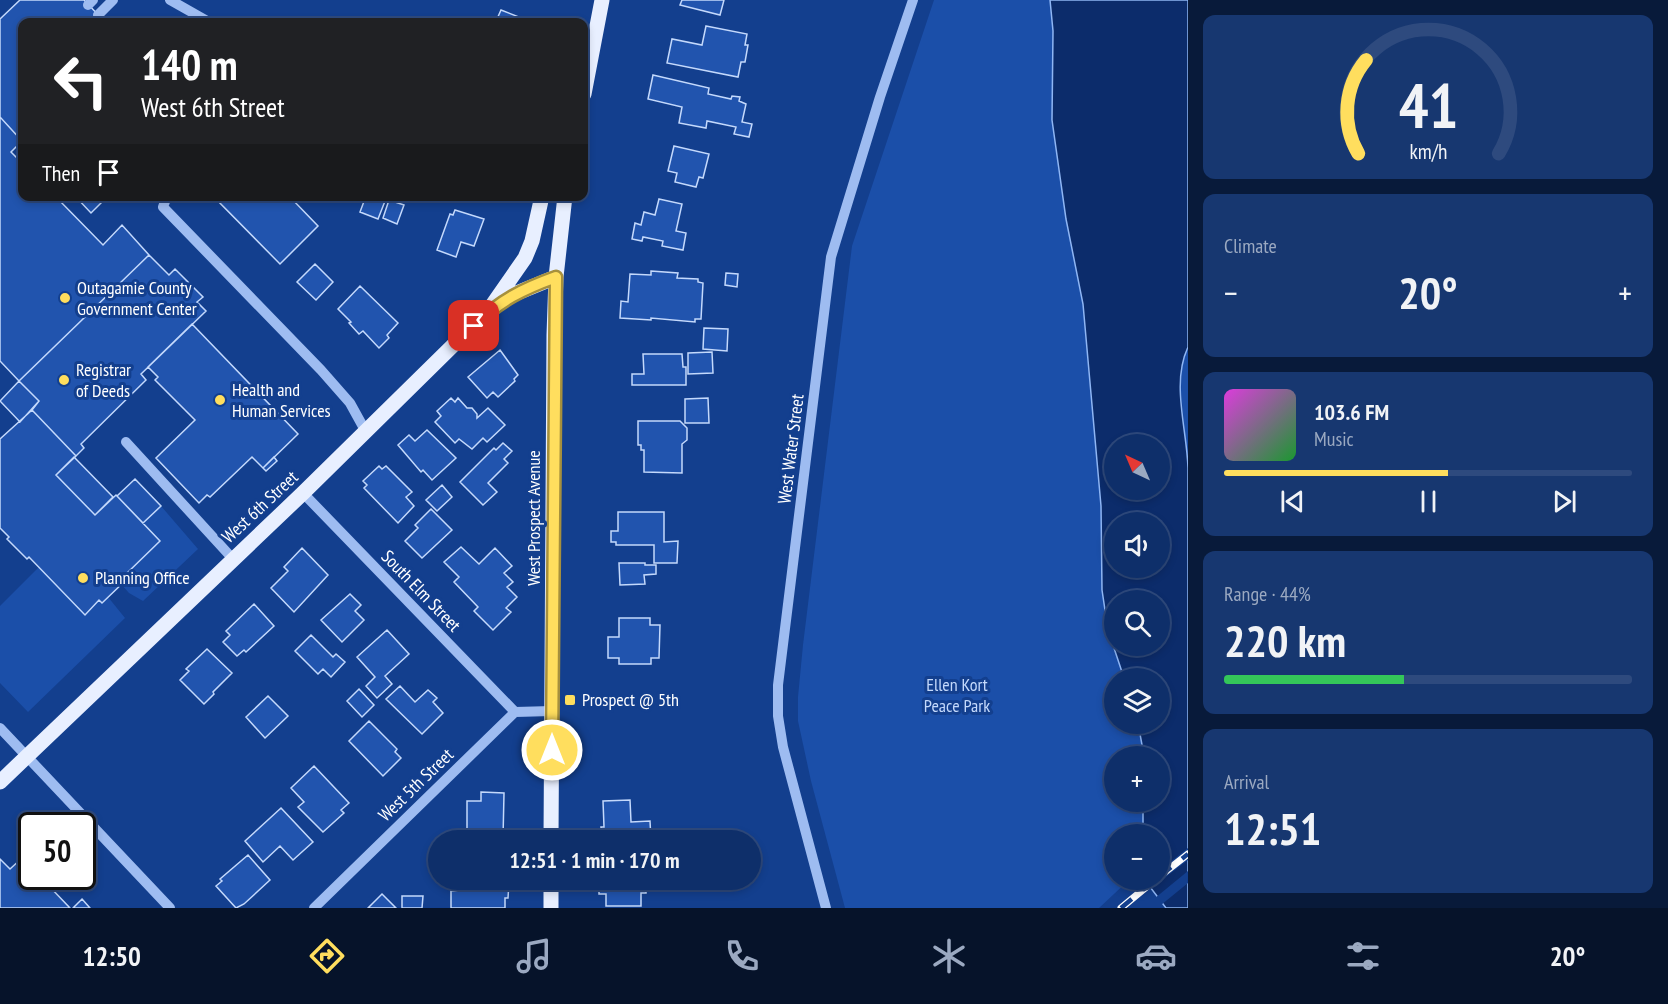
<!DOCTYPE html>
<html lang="en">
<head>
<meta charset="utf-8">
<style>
  :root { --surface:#0e2f6a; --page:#173770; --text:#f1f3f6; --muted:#9ba9c1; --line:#2e4a7e; --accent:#ffde5e }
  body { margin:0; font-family:"PT Sans Narrow",sans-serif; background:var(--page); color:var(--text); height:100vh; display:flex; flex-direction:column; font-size:22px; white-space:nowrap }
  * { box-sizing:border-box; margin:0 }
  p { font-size:20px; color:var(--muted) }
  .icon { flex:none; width:33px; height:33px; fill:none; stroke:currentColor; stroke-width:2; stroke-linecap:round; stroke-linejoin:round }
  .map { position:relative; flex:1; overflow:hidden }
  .panel { display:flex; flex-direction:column; gap:15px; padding:15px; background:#081a3a; width:480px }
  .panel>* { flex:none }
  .top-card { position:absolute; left:18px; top:18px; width:570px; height:183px; border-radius:12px; box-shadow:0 3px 9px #0003,0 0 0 2px var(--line); background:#202124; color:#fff; overflow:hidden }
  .needle { width:39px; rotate:316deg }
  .tools { position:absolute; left:1104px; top:434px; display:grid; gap:12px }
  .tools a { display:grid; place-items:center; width:66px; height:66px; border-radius:50%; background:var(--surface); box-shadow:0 3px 9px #0003,0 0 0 2px var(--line); font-size:30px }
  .speed { position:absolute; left:18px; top:812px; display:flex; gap:12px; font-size:30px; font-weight:700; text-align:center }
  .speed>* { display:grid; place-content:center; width:78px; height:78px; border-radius:50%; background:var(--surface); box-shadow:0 3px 9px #0003,0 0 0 2px var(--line); line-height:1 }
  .speed .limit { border:3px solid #111; border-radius:9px; background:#fff; color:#111 }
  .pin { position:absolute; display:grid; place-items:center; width:51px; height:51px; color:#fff; margin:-26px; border-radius:12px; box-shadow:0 3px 9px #0006 }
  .me { position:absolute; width:66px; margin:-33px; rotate:0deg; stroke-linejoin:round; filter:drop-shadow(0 0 4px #0008) }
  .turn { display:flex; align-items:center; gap:21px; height:126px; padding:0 24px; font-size:27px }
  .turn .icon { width:78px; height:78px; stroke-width:2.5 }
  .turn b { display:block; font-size:42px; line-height:51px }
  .then { display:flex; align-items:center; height:57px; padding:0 24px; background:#0003; gap:12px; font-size:22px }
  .big { font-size:45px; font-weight:600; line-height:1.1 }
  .panel .card { flex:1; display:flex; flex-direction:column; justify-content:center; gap:9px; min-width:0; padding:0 21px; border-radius:12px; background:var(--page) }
  .panel .dial { align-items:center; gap:0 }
  .dial svg { height:156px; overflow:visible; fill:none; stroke:var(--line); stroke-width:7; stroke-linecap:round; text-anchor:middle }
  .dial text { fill:var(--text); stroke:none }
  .song { display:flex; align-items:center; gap:18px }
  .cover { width:72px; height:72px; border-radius:9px; background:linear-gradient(135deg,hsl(300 70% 55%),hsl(130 70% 35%)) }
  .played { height:6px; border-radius:3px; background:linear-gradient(90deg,var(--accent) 55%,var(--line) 55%) }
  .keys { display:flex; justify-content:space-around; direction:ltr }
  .heat { display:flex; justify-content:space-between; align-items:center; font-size:33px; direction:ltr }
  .charge { height:9px; border-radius:4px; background:linear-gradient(90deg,#34c759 44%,var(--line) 0) }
  .trip { position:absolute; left:428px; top:830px; width:333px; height:60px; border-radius:30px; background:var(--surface); box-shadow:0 3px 9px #0003,0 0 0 2px var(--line); font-weight:600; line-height:60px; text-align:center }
  .tab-bar { display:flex; height:96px; justify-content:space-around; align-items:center; background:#06132a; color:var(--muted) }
  .tab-bar .icon { width:42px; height:42px }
  .tab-bar .current { color:var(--accent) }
  .tab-bar b { font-size:27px; color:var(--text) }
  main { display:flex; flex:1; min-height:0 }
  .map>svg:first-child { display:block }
  .green { fill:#1b4fa9 }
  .water { fill:#0c2c6b; stroke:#8fb6f4; stroke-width:1.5; fill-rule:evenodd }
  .pier { fill:#133f8e }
  .building { fill:#2154ae; stroke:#c4d9fc; stroke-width:1.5 }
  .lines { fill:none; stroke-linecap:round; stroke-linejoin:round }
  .minor { stroke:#9ebcf1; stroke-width:10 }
  .major { stroke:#e8efff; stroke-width:15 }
  .rail-casing { stroke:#fff; stroke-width:7 }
  .rail { stroke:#133f8e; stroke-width:4.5; stroke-dasharray:14; stroke-linecap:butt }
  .route-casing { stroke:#a6903d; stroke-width:15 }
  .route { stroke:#ffde5e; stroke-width:10 }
  .poi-dot { fill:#ffde5e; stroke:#133f8e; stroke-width:2 }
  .labels { text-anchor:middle; stroke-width:6; stroke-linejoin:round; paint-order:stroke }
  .poi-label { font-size:18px; fill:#fff; stroke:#133f8e; text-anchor:start }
  .street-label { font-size:18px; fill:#fff; stroke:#133f8e }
  .park-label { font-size:18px; fill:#c4d9fc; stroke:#133f8e }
</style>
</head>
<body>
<main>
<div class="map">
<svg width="1188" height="908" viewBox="0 0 1188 908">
  <rect width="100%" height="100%" fill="#133f8e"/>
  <path class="green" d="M934,0H1050L1053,31V75L1066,219L1083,304L1101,506L1102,590L1108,630L1124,678H1114V723H1138L1144,756H1114V801H1143V834H1114V879H1130L1099,908H845L811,781L798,721V697L803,645L852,246Z
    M1188,347V465L1181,392L1182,360Z
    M161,506L198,549L143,601L129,593L121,584L127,579L124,576L139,562L143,523Z
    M39,567L85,614L99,600L108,597L125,618L28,712L0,683V606Z"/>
  <path class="water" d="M1050,0H1188V347C1171,383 1187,429 1188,468C1188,614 1188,761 1188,908H1166L1144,879H1160V834H1143V801H1160V756H1144L1138,723H1160V678H1124L1108,630L1102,590L1101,506L1083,304L1066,219L1052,120L1053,31ZM1114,444H1160V489H1114ZM1114,522H1160V567H1114ZM1114,600H1160V645H1114Z"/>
  <path class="pier" d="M1188,848V860L1149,890L1143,883L1148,879H1160V870Z
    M1188,871V883L1161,905L1155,898Z"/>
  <path class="building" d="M20,0H84L105,22H22V141L0,117V19Z
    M682,0H724L720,15L680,5Z
    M501,10L529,21V22H489L491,18L497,19Z
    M455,17L474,22H453Z
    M706,26L747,34L745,45H748L745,62H741L738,77L667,63L672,39L702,45Z
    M653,75L709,88L708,94L731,99L732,96L740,97L739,101L746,104L742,122L752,124L749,137L734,134L736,127L707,121L706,128L679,123L682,107L648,99Z
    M0,117L22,141L11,152L22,163V196H55L103,245L122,225L149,255L19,381L0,361Z
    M674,146L709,154L703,178L699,177L696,187L675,182L677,173L668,171Z
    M75,196H108L91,213Z
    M216,196H289L318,226L280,264L215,198Z
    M366,196H387L378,219L360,212Z
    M659,199L682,204L676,231L686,233L683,250L662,246L663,241L643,237L642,241L632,239L635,223L641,225L644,212L655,215Z
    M389,200L404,205L397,224L383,218Z
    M455,210L484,219L474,246L461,242L456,257L437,250L450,214L453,215Z
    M149,255L169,275L175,269L203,297L197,302L206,311L141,374L146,380L81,444L84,448L76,456L32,410L39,401L19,381Z
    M315,264L333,282L316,300L297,282Z
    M651,271L678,273L677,278L698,279V282L703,283L701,319H695V322L651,318V320L620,318L621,301L628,302L630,274L651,275Z
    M726,273L738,274L737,287L725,285Z
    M360,286L398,323L387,335L389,338L379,348L363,331L359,334L349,323L351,322L338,309Z
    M192,324L298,434L263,468L252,457L210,497L207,495L199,503L156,458L195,420L155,380L158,377L148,367Z
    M704,328L728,329L727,351L703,349Z
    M500,350L518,375L514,379L515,381L498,397L493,392L487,398L468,377Z
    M712,352L713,373L688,374V353Z
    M643,354H682L683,367H686V385H632V374H644Z
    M19,381L39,401L20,422L0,401Z
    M451,398L455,402L458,398L467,408H472L477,414V418L488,408L505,425L487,442L483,438L472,449L459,439L455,443L435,422L441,416L437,411Z
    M708,398L709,423H685V399Z
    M32,410L76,456L56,475L95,515L116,495L160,541L124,576L127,579L102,603L99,600L85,615L29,557L27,559L7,539L9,537L0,528V439Z
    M638,421H680L687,428V440L682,444V473L644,472V450H641V445H638Z
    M427,430L456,458L432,480L423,470L421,472L398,445L409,435L415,441Z
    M503,443L512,451L504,459L508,463L488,483L497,492L483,505L460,482L494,448L496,450Z
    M74,457L113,497L95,515L56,475Z
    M274,457L277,461L266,471L263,468Z
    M379,466L382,469L386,466L412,492L406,497L414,506L398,523L364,488L367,485L363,481Z
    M135,479L161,506L143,523L117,496Z
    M442,485L452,497L437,511L426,500Z
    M431,509L452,530L422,558L405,541L418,528L415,525Z
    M618,512H664V542L678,541L677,563H654V545H616V542H611V531H618Z
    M461,547L479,564L495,548L512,566L504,573L513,582L507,587L517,597L506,608L511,612L493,630L474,611L478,607L454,582L459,577L444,562Z
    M302,548L328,575L294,612L271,588L288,571L284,567Z
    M619,563H645V565H656V574L644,575L645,584L620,585Z
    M350,594L361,605L355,611L364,620L342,642L321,620Z
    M254,604L274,626L246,652L244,650L237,656L223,642L230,635L226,631Z
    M619,618H650V625H660L659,658H651V664H619V658H608V637H619Z
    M387,630L409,654L385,676L392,684L377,698L366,686L375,677L357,657Z
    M311,635L333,657L336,654L345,662L331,677L323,669L318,674L295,651Z
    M207,649L232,673L213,692L214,694L204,704L180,680L189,671L186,669Z
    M400,686L415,702L428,690L437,698L433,702L443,713L422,734L386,699Z
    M359,689L374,705L362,717L347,701Z
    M268,696L288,716L265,738L246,717Z
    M369,721L397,749L395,752L401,758L383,776L349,741Z
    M314,766L349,803L341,810L344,813L323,832L298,807L304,802L291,788Z
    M481,792L504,793L503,839L467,840V801H481Z
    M630,800L631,822L650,821L651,840H602L601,827H604L603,801Z
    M281,808L313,842L293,860L280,846L263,862L245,841Z
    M443,837L465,838V840H442Z
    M248,855L270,880L244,904L236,908L216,886L222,881L220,879Z
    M22,858L29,866L32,864V876H60L49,886L70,908H0V859L10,869Z
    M460,879H501V882H509L508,898H505V908H451V891H460Z
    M599,879H646V893H641V906H606V894H599Z
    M382,894L396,908H368Z
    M402,896H423L422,908H402Z
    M82,899L90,908H73Z"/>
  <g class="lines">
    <path class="minor" d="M170,0L209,22
      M88,5L93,0
      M98,15L113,0
      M167,196L163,207L321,370L350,403L366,432
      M126,442L233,559
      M303,493L515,712
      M0,728L170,908
      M314,908L515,712L552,711
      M826,908L783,747L778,716V685L831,257L880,97L913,0"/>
    <path class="major" d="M584,94L602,0
      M493,304L525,258L532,241L542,196
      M0,782L303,493L487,312L512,295L556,277
      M551,840L554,335L556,277L565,196
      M551,908V879"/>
    <defs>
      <path id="rail" d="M1160,876L1188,854
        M1121,908L1156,879"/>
    </defs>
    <use href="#rail" class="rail-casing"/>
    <use href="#rail" class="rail"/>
  </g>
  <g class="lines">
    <defs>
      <path id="route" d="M474,326C500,300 523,289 556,277L552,750"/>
    </defs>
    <use href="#route" class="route-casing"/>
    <use href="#route" class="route"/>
  </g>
  <g class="poi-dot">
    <circle cx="65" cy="298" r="6"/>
    <circle cx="64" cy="380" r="6"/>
    <circle cx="220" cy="400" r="6"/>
    <circle cx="83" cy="578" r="6"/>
    <rect x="564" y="694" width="12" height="12" rx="3"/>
  </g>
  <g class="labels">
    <g class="poi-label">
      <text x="77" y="294">Outagamie County<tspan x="77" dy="21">Government Center</tspan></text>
      <text x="76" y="376">Registrar<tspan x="76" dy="21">of Deeds</tspan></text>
      <text x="232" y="396">Health and<tspan x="232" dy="21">Human Services</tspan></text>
      <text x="95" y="584">Planning Office</text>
      <text x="582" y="706">Prospect @ 5th</text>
    </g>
    <g class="street-label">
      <text transform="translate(791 449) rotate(-83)" y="6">West Water Street</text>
      <text transform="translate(260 507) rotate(-43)" y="6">West 6th Street</text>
      <text transform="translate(534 518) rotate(-90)" y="6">West Prospect Avenue</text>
      <text transform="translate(421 591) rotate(46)" y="6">South Elm Street</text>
      <text transform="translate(416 785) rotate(-44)" y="6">West 5th Street</text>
    </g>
    <g class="park-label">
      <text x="957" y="691">Ellen Kort<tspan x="957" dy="21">Peace Park</tspan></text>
    </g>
  </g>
</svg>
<div class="tools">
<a><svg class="needle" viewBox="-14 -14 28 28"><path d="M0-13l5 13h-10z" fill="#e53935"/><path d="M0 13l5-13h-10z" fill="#9ba9c1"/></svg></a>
<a><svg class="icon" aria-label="sound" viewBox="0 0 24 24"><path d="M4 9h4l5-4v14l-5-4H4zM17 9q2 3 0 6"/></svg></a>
<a><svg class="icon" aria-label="search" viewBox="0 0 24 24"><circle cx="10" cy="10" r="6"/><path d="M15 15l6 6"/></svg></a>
<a><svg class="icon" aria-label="layers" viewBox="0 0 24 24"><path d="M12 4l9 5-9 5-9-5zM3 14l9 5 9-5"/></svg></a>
<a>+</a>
<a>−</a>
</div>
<div class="speed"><div class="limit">50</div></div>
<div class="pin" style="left:474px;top:326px;background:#d93025"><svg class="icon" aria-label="arrive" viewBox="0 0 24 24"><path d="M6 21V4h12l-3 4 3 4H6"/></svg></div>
<svg class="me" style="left:552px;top:750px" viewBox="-20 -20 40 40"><circle r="17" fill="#ffde5e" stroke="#fff" stroke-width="3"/><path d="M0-11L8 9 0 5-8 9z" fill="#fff"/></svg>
<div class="trip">12:51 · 1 min · 170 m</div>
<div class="top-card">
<div class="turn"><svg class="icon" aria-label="left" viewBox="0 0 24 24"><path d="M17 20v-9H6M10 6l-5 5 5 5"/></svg><div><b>140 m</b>West 6th Street</div></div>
<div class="then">Then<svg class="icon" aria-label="arrive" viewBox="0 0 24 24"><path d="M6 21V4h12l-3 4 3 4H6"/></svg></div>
</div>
</div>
<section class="panel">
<div class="card dial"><svg viewBox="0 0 100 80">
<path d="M14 69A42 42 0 1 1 86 69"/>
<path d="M14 69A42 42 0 0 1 18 21" stroke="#ffde5e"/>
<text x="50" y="56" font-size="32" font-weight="700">41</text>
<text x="50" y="72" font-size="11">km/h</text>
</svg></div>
<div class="card"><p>Climate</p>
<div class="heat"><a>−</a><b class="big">20°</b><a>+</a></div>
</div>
<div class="card">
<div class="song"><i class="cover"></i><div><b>103.6 FM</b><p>Music</p></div></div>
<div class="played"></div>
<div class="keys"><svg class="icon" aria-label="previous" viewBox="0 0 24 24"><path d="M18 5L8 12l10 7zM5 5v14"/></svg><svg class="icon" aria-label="pause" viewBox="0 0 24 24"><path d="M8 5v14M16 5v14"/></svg><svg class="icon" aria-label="next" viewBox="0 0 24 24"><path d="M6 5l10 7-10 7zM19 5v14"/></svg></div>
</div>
<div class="card"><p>Range · 44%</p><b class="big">220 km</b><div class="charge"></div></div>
<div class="card"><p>Arrival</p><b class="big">12:51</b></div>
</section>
</main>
<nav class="tab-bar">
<b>12:50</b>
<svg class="icon current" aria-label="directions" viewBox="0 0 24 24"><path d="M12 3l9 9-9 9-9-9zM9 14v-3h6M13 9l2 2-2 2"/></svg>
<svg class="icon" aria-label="music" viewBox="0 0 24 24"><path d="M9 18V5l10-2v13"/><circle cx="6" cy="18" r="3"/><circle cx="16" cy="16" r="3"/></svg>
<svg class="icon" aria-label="phone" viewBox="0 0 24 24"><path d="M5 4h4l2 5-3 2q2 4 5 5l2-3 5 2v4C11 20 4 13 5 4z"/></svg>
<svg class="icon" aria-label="climate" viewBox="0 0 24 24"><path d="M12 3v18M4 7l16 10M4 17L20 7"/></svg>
<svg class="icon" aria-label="car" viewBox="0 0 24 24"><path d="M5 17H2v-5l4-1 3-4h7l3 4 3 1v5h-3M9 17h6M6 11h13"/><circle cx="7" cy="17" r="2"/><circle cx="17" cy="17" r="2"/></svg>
<svg class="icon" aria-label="filters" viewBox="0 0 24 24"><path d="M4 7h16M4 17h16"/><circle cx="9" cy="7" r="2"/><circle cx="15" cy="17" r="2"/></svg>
<b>20°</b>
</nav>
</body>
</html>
